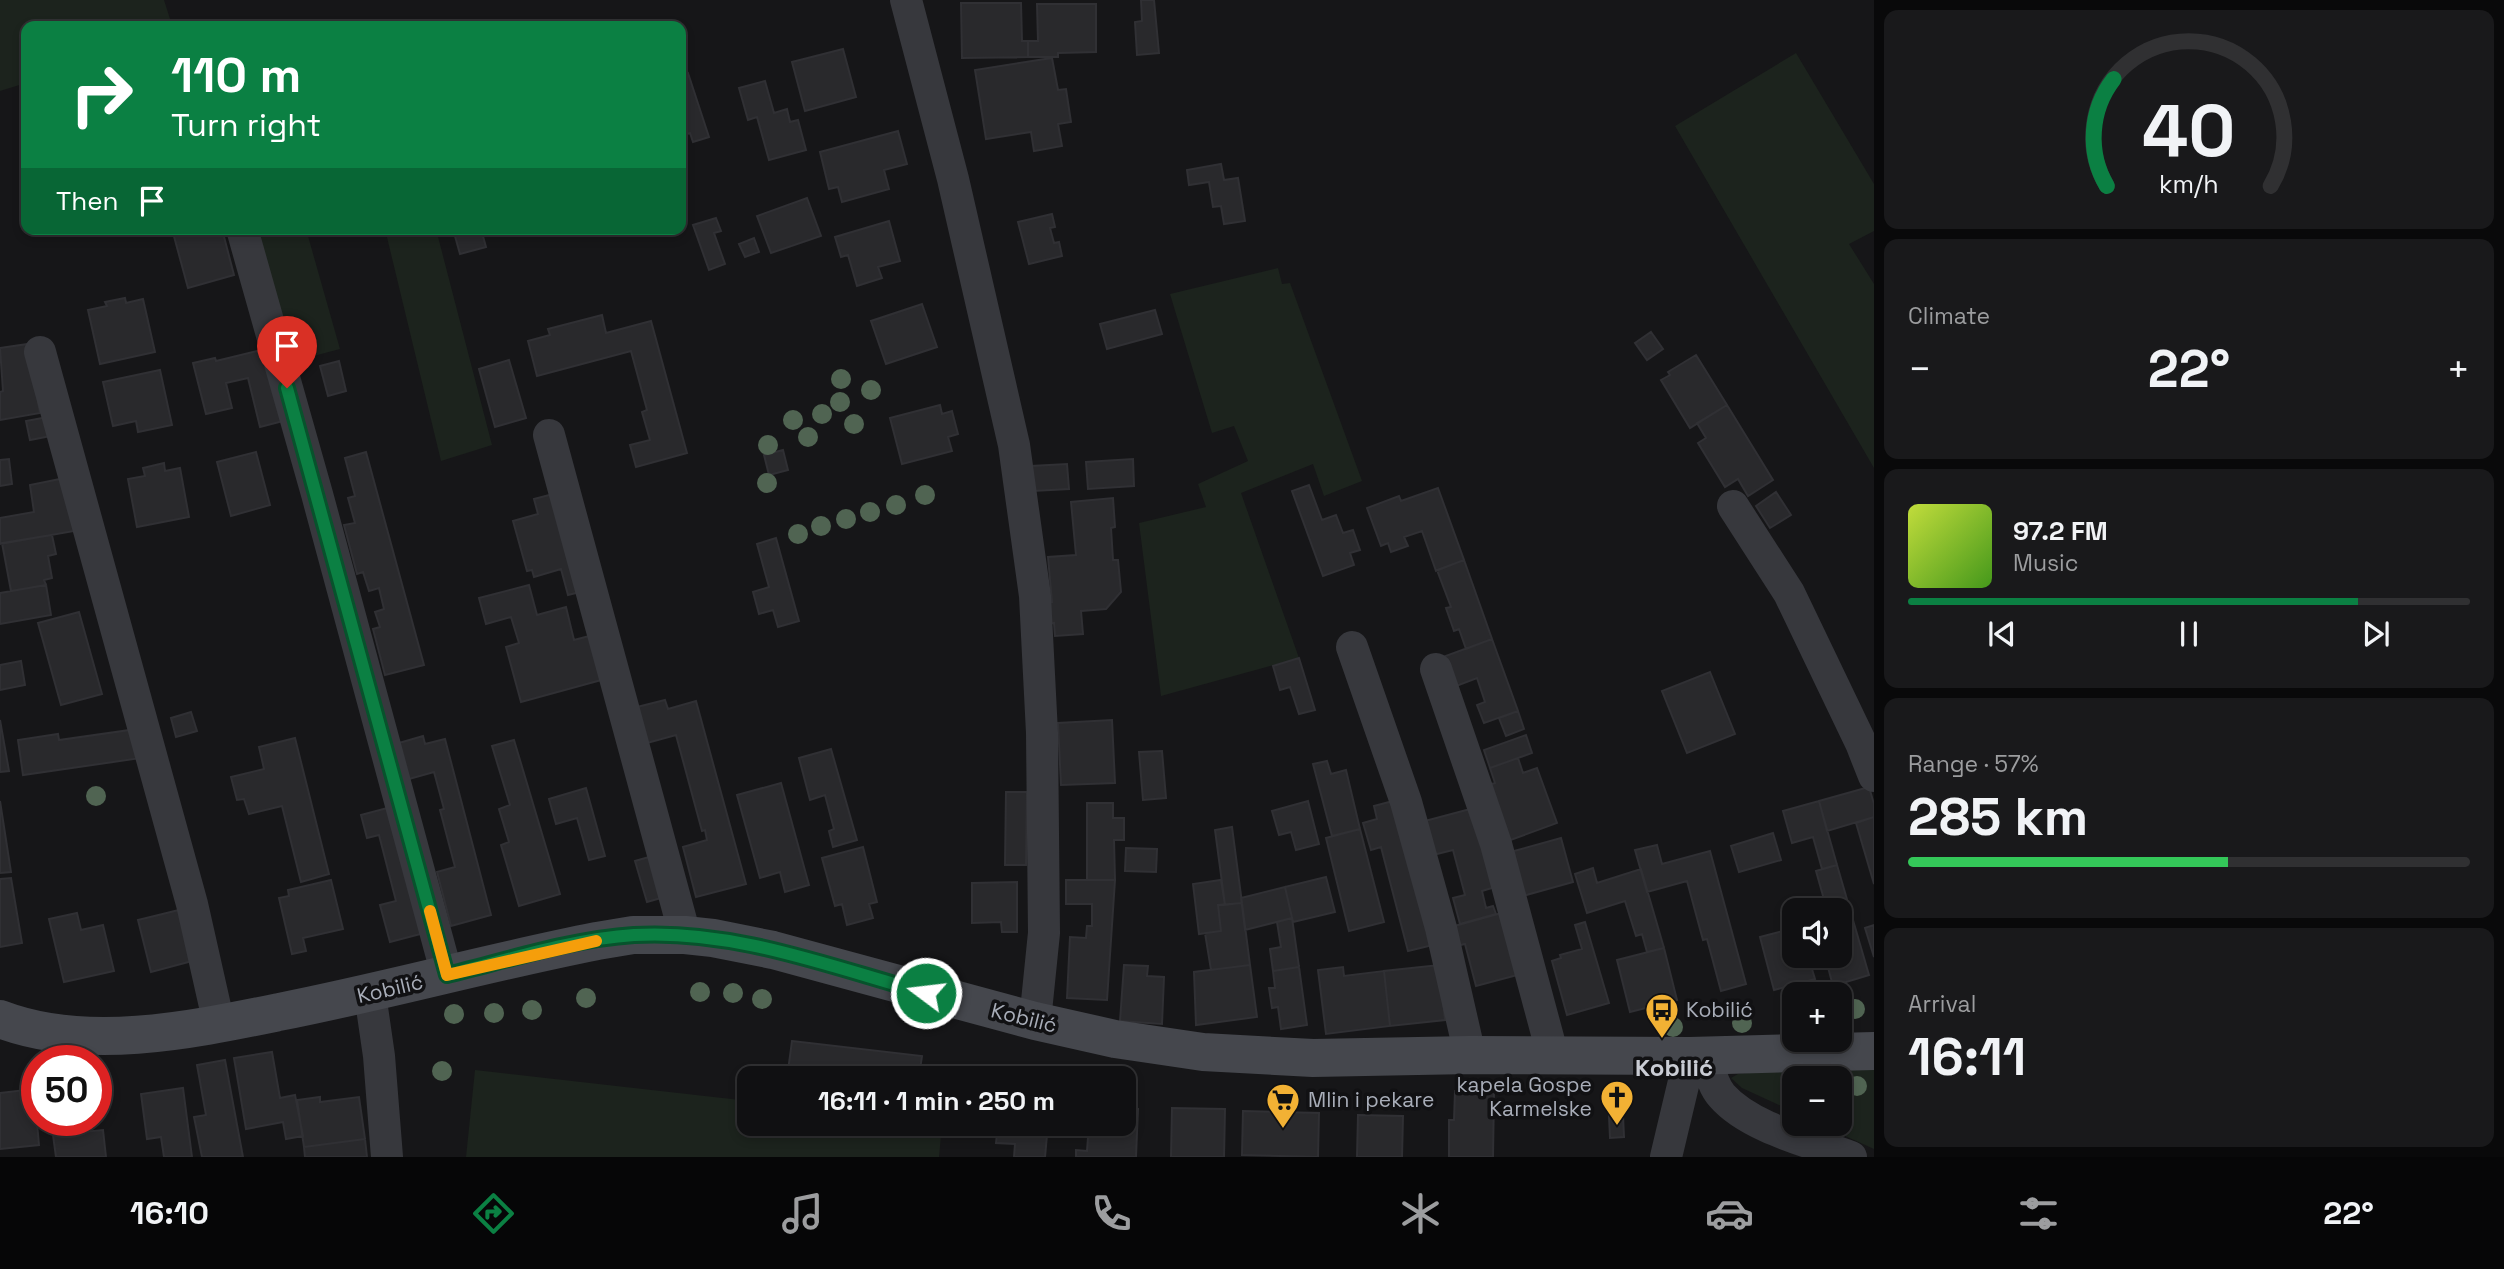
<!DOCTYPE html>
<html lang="en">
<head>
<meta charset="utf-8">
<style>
  :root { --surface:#101012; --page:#19191b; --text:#f1f3f6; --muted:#9c9d9f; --line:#303032; --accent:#0b8043 }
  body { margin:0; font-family:"Space Grotesk",sans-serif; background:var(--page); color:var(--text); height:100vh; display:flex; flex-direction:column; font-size:26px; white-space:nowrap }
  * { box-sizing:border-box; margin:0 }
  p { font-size:23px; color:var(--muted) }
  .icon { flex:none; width:38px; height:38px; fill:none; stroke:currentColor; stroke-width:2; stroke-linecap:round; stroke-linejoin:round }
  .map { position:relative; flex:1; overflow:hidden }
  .panel { display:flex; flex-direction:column; gap:10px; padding:10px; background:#09090a; width:630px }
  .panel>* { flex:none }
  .top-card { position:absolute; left:21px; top:21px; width:665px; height:214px; border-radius:14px; box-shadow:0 4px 10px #0003,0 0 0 2px var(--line); background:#0b8043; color:#fff; overflow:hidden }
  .tools { position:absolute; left:1782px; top:898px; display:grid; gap:14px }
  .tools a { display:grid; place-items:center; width:70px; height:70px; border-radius:14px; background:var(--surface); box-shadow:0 4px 10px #0003,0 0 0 2px var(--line); font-size:35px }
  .speed { position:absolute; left:21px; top:1045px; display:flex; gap:14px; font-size:35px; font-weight:700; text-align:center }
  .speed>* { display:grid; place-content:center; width:91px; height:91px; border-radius:50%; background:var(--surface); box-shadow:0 4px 10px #0003,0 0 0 2px var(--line); line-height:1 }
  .speed .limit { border:10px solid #d22; background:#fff; color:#111 }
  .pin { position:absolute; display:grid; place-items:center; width:60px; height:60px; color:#fff; margin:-72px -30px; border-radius:50% 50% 50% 0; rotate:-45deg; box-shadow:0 0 7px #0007 }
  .pin .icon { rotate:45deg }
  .me { position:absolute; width:77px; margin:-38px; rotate:285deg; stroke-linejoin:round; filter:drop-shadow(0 0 5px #0008) }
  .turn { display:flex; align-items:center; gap:24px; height:147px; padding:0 35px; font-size:32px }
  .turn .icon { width:91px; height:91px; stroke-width:2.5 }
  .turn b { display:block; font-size:49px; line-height:60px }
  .then { display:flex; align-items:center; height:66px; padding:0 35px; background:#0003; gap:14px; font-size:26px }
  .big { font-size:52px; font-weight:700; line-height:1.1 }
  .panel .tile { flex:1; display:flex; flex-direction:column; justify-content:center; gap:10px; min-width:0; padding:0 24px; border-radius:14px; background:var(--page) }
  .panel .dial { align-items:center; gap:0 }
  .dial svg { height:182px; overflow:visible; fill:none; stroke:var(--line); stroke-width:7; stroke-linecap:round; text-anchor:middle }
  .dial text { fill:var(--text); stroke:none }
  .song { display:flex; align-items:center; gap:21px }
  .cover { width:84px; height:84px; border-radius:10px; background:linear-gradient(135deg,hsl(70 70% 55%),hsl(100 70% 35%)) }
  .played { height:7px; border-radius:4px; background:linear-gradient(90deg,var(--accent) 80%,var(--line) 80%) }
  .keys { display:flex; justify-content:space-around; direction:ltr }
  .heat { display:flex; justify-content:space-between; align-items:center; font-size:38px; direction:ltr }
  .charge { height:10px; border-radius:5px; background:linear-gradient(90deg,#34c759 57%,var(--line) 0) }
  .trip { position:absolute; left:737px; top:1066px; width:399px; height:70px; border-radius:14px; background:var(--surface); box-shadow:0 4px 10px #0003,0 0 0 2px var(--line); font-weight:700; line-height:70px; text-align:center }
  .tabs { display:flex; height:112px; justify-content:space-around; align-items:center; background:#060607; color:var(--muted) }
  .tabs .icon { width:49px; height:49px }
  .tabs .on { color:var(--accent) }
  .tabs b { font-size:32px; color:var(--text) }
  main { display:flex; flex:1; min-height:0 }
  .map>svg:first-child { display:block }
  .green { fill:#1c231d }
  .building { fill:#29292c; stroke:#303034; stroke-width:2 }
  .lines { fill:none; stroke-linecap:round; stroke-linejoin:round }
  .minor { stroke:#37383d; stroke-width:32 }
  .secondary { stroke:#45474d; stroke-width:38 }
  .tree { fill:#506452 }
  .route-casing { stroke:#07532c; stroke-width:18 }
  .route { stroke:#0b8043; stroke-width:12 }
  .slow { stroke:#f59e0b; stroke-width:12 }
  .labels { text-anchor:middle; stroke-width:7; stroke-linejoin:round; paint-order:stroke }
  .street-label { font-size:21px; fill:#a8adb8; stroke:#111113 }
  .poi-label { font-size:21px; fill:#a8adb8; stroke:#111113; text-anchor:start }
  .quarter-label { font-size:24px; font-weight:bold; fill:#c9ccd4; stroke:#111113 }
</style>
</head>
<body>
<main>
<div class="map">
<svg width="1874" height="1157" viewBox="0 0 1874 1157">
  <rect width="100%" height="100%" fill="#161618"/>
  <path class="green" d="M0,0H164L171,22L157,26H26V83L0,91Z
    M1796,53L1874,184V231L1849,244L1874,284V468L1675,126Z
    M251,229H306L340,349L287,363Z
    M385,229H436L492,445L441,461Z
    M1278,268L1282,284L1290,283L1362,481L1324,496L1313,464L1241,493L1299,658L1161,696L1139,523L1206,507L1198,484L1248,461L1234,426L1212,433L1170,294Z
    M1874,1062V1149L1819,1124H1839V1078H1794V1112L1742,1088L1731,1078L1738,1074Z
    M475,1070L749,1101V1124H942L939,1157H466Z"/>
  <path class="building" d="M1141,0H1154L1159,53L1137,55L1135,22L1142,21Z
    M961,3H1021L1022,41H1028V57L962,58Z
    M1037,4H1096V52L1058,53V57H1028V41H1038Z
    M843,49L856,97L805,111L792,62Z
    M1052,58L1058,90L1066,89L1071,122L1058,124L1062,146L1034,151L1031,132L986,139L975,70Z
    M688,73L709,137L693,142L690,133L682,136L681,132V75Z
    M765,81L774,113L787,109L790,122L798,120L806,150L769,160L757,117L748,120L739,88Z
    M898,131L907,164L884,170L889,189L842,202L838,187L829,189L820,152Z
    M1221,164L1224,180L1238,178L1245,221L1224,224L1221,206L1213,207L1209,182L1189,185L1187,170Z
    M807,198L821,236L771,253L757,216Z
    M1052,214L1055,227L1050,228L1054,243L1059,242L1062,256L1029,264L1018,222Z
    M716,218L721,231L714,233L725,264L709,270L693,225Z
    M889,221L900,261L878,267L882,278L857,286L848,255L841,257L835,237Z
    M172,229H222L234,275L188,288Z
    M453,229H481L486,247L460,254Z
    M754,238L759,252L745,257L739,244Z
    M125,298L126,303L143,299L155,352L100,364L88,310L107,306L105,302Z
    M922,304L937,347L886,364L871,321Z
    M1155,310L1162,334L1107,349L1100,324Z
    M602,315L606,333L651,321L687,453L636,467L630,445L650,440L642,412L647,410L631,351L537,376L528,341L550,335L548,329Z
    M1651,332L1663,349L1647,360L1635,343Z
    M28,344L40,413L0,420V392L3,391L0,348Z
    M265,349L283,421L260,427L248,378L226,383L232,408L206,414L193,363L215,358L216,361Z
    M1696,355L1727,405L1690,428L1661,380L1670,375L1668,372Z
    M509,360L526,418L495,427L479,369Z
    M339,361L346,391L328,396L320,366Z
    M160,370L172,425L138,432L136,421L113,426L103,382Z
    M940,405L942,414L952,411L958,434L948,437L952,451L902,464L890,418Z
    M1727,405L1773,480L1748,496L1738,479L1725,487L1698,443L1706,438L1697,423Z
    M48,417L51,436L30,440L26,421Z
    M783,450L788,470L769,475L764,455Z
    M256,452L270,505L231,516L217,462Z
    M366,452L424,665L385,675L373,629L380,627L375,612L384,609L379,588L369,591L363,572L357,574L344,525L355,523L348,498L355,496L345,458Z
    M9,459L12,484L0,486V460Z
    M1133,459L1134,486L1088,489L1086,462Z
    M164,463L165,471L180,468L189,517L137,527L128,479L145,476L143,468Z
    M1067,464L1069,489L1033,491L1031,466Z
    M65,478L74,531L0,544V518L34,512L30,485Z
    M1309,485L1322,520L1336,515L1343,533L1353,530L1360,550L1350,553L1354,565L1323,576L1292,491Z
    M1438,488L1464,560L1436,571L1422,531L1404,537L1408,546L1391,552L1388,543L1381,546L1367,508L1399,496L1401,501Z
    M1776,492L1791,515L1770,528L1756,506Z
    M557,493L584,591L568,595L561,569L534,577L532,570L527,571L513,521L538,514L534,499Z
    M1113,498L1115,527L1111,528L1113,560H1118L1121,592L1106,609L1081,611L1083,634L1055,636L1054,623L1048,624L1046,602H1052L1048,557L1076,555L1071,502Z
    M52,535L56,554L48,556L52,578L44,580L46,585L11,591L2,543Z
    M776,538L799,621L778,627L773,610L759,614L753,592L769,587L757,544Z
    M1464,560L1492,639L1466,649L1459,629L1454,631L1446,608L1451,607L1437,570Z
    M46,585L51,615L0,624V593Z
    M529,585L537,615L566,607L574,640L593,635L605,679L521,702L506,647L519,643L511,617L486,624L479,598Z
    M79,612L102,694L61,705L38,623Z
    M1492,639L1518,711L1484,723L1477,705L1485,702L1477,678L1451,688L1440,658Z
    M1299,658L1315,710L1299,714L1290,687L1280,690L1273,666Z
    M21,661L25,685L0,690V665Z
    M1710,672L1735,734L1687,753L1662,691Z
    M665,700L668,709L696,701L746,884L696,897L683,847L707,840L705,830L702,831L676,735L647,743L637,707Z
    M1518,711L1524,729L1506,736L1499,718Z
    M191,712L197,731L176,737L171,718Z
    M0,720L9,771L0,772Z
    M1112,720L1115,783L1061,785L1058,723Z
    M137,729L141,758L23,775L18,740L58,734L59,740Z
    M1526,735L1532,753L1490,768L1484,750Z
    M423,736L425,744L445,739L491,915L451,926L437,872L455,867L440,810L444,809L434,772L409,779L399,743Z
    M295,738L329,874L301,882L282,806L249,814L244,799L237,800L231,777L264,769L259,747Z
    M514,740L560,894L519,906L501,845L509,842L499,809L510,805L492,746Z
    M831,749L857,840L833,847L829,831L834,829L825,795L810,800L799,758Z
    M1162,751L1166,798L1143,800L1139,752Z
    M1518,758L1523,773L1537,768L1557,823L1505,842L1485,786L1495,783L1490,768Z
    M1327,761L1331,774L1346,770L1360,829L1332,836L1313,764Z
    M781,783L809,885L785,892L780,872L760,878L737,795Z
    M1869,787L1874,804V817L1827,831L1819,801Z
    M586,788L605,856L589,860L577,818L556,824L549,799Z
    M1006,792H1027L1026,865H1005Z
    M0,801L11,872L0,873Z
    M1308,801L1319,844L1296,850L1291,832L1279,835L1272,811Z
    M1393,801L1437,944L1408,951L1381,847L1371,850L1363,823L1377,819L1374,806Z
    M1819,801L1837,865L1822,869L1813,837L1792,843L1783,811Z
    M1087,803H1113V818H1124V840H1114L1115,880H1087Z
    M395,806L428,932L390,942L380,905L396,901L379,835L367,838L361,815Z
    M1474,808L1495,887L1482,891L1486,908L1493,906L1496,914L1460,924L1453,898L1465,895L1453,850L1433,855L1425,821Z
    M1874,817V884L1856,823Z
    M1232,827L1242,903L1225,905L1215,830Z
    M1360,829L1384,922L1349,931L1326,838Z
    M1773,833L1781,860L1739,872L1731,846Z
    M1561,838L1573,882L1519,897L1514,851Z
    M1657,845L1662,864L1710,851L1746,984L1721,991L1707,939L1703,940L1687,881L1647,892L1635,850Z
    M863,847L877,902L869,904L873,918L847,925L842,904L835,906L822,858Z
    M1126,848L1157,849L1156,872L1125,871Z
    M656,855L668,896L647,902L635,861Z
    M1837,865L1869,975L1833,986L1825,956H1839V910H1827L1816,871Z
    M1593,868L1597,883L1641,869L1664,948L1647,952L1642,934L1636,936L1625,901L1587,913L1575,874Z
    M1326,877L1335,912L1293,922L1285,887Z
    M11,878L22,943L0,947V879Z
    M331,880L343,929L303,938L306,951L292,954L279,898L289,896L288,890Z
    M1066,880H1115L1107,1000L1067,998L1070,937L1086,938L1087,926H1092V904H1066Z
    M1221,880L1225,905H1218L1221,931L1199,934L1193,884Z
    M1017,882V932H1002L1001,922L972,923V883Z
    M1285,887L1292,918L1245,930L1241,898Z
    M1242,903L1250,965L1211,970L1205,933L1221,931L1218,905Z
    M183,909L196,960L151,972L138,920Z
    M1505,912L1521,974L1476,986L1465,944L1456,946L1451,927Z
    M77,913L81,930L103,925L114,971L64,982L49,919Z
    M1292,918L1299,967L1273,971L1270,949L1281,947L1277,922Z
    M1585,922L1609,1003L1567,1015L1552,961L1561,958L1560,955L1582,949L1575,925Z
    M1874,925V957L1865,928Z
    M1794,928V956H1808L1815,979L1774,990L1760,937Z
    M1664,948L1677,1000L1630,1012L1617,960Z
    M1124,965L1148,966L1147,976L1164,977L1162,1024L1120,1021Z
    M1250,965L1257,1017L1196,1025L1194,972Z
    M1439,965L1445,1020L1390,1026L1384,971Z
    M1299,967L1307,1025L1281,1029L1278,1007L1272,1008L1269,988H1275L1273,971Z
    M1343,967L1344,976L1384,971L1390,1026L1326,1034L1318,970Z
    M792,1041L922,1056L919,1076L897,1074V1078H787Z
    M272,1052L280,1098L295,1095L303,1136L286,1139L283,1122L246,1129L234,1058Z
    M225,1060L243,1157H202L194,1117L206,1115L197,1065Z
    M183,1088L192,1157H164L161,1137L147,1139L141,1094Z
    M34,1089L39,1145L0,1149V1093Z
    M1455,1091L1494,1092L1493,1157H1449V1120H1454Z
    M320,1097V1102L359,1097L365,1139L304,1147L297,1100Z
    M1172,1108L1225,1109L1224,1157H1171Z
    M1124,1109H1138L1136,1157H1076V1150L1087,1151L1089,1124H1124Z
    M1243,1111L1319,1113L1318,1157L1242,1155Z
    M1358,1115L1403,1116L1402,1157H1357Z
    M1623,1115L1624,1137L1610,1138L1609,1116Z
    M998,1124H1048L1045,1157H1014L1015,1144L996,1143Z
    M103,1130L106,1157H56L53,1135Z
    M365,1139L367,1157H305L304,1147Z"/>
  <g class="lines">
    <path class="minor" d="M906,0L953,179L1014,445L1035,596L1042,733L1044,933L1035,1021
      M242,229L317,494L447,975
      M40,352L192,904L219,1024
      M549,435L685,935
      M1733,506L1789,593L1861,743L1874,776
      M1352,647L1406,802L1441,928L1470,1055
      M1436,669L1496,844L1553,1056
      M370,994L379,1056L387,1157
      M1706,1056C1710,1070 1712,1085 1722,1096C1750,1128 1811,1142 1851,1157
      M1666,1157L1690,1056"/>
    <path class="secondary" d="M0,1019C86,1052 191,1030 279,1012C386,991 490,962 597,941L633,935H685L713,938L773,950L1035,1021L1115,1039L1203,1052L1313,1058L1470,1055L1690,1056L1874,1051"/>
  </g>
  <g class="tree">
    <circle cx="841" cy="379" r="10"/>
    <circle cx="871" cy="390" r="10"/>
    <circle cx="840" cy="402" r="10"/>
    <circle cx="822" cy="414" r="10"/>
    <circle cx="793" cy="420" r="10"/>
    <circle cx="854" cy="424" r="10"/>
    <circle cx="808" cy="437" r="10"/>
    <circle cx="768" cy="445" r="10"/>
    <circle cx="767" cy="483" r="10"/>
    <circle cx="925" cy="495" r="10"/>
    <circle cx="896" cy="505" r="10"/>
    <circle cx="870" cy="512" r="10"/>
    <circle cx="846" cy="519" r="10"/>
    <circle cx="821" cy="526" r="10"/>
    <circle cx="798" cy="534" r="10"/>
    <circle cx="96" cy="796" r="10"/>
    <circle cx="700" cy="992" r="10"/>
    <circle cx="733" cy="993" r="10"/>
    <circle cx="586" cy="998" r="10"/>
    <circle cx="762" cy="999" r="10"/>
    <circle cx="1855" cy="1009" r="10"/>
    <circle cx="532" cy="1010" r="10"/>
    <circle cx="494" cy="1013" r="10"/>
    <circle cx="454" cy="1014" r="10"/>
    <circle cx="1742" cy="1023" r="10"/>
    <circle cx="1673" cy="1027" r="10"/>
    <circle cx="442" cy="1071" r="10"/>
    <circle cx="1857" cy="1086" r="10"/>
  </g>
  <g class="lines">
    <defs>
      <path id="route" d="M287,388L447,975C508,960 572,939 634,935C734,929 831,967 926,993"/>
    </defs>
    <use href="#route" class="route-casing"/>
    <use href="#route" class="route"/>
    <path class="slow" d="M430,911L447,975L596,941"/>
  </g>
  <defs>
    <symbol id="bus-pin" viewBox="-11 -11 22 30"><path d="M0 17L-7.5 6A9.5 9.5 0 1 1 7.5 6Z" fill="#f2b134" stroke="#111113"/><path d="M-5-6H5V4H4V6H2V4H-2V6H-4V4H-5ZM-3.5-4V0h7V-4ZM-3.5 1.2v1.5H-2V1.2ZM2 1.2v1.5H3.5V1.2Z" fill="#111"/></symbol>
    <symbol id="church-pin" viewBox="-11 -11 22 30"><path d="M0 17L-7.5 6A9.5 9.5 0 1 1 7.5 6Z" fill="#f2b134" stroke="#111113"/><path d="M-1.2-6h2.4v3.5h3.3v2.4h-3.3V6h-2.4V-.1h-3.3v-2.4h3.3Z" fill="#111"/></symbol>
    <symbol id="supermarket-pin" viewBox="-11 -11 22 30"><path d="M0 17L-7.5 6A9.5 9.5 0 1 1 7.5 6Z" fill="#f2b134" stroke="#111113"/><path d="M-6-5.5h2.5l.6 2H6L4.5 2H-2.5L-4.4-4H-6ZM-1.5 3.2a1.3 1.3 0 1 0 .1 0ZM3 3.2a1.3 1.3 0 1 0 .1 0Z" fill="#111"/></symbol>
  </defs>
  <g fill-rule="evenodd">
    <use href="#bus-pin" x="1643" y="991" width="38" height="52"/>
    <use href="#church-pin" x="1598" y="1078" width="38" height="52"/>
    <use href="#supermarket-pin" x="1264" y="1081" width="38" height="52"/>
  </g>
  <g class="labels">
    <g class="street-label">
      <text transform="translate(390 989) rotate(-13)" y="7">Kobilić</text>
      <text transform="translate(1024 1018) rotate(14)" y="7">Kobilić</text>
    </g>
    <g class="poi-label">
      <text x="1686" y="1017">Kobilić</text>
      <text x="1592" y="1092" text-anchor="end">kapela Gospe<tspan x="1592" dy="24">Karmelske</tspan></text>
      <text x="1308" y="1107">Mlin i pekare</text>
    </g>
    <g class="quarter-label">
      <text x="1674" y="1076">Kobilić</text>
    </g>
  </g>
</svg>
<div class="tools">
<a><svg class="icon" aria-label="sound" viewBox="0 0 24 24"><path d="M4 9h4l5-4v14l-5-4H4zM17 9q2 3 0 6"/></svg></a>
<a>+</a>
<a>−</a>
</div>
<div class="speed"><div class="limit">50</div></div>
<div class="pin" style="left:287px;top:388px;background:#d93025"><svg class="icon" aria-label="arrive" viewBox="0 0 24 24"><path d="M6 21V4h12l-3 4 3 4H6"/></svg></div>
<svg class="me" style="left:926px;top:993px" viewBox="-20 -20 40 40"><circle r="17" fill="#0b8043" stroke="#fff" stroke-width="3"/><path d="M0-11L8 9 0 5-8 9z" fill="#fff"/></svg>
<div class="trip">16:11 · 1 min · 250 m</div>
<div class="top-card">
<div class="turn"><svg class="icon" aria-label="right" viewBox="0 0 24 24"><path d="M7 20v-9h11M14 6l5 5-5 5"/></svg><div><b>110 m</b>Turn right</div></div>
<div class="then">Then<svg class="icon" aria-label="arrive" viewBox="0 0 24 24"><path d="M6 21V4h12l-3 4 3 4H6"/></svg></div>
</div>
</div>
<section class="panel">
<div class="tile dial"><svg viewBox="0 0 100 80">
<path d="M14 69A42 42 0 1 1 86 69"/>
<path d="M14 69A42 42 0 0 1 17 22" stroke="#0b8043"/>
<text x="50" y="56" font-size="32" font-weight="700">40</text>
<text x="50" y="72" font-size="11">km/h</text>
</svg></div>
<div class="tile"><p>Climate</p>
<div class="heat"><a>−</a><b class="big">22°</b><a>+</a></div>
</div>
<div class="tile">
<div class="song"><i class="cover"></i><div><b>97.2 FM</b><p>Music</p></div></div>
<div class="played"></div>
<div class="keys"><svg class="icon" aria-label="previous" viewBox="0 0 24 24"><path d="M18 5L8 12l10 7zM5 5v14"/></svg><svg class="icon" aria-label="pause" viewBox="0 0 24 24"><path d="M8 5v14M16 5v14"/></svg><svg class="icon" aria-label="next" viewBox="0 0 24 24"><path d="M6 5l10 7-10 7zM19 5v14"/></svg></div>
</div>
<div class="tile"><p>Range · 57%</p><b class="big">285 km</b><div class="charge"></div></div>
<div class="tile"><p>Arrival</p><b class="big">16:11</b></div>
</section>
</main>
<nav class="tabs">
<b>16:10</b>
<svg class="icon on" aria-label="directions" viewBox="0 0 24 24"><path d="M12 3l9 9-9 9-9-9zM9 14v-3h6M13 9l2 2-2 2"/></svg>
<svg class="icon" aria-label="music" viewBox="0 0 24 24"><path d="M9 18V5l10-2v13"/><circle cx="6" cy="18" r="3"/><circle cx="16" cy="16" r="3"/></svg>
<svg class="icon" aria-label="phone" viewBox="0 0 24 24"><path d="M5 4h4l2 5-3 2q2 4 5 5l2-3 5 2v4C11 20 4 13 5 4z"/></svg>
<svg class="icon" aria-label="climate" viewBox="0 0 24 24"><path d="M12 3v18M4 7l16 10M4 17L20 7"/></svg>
<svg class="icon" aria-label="car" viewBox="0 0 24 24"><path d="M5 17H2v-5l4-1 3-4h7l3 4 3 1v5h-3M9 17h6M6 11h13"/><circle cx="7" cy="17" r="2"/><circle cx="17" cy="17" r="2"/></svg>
<svg class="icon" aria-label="filters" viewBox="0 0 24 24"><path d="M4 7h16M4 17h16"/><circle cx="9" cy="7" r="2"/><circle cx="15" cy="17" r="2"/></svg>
<b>22°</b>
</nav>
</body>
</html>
